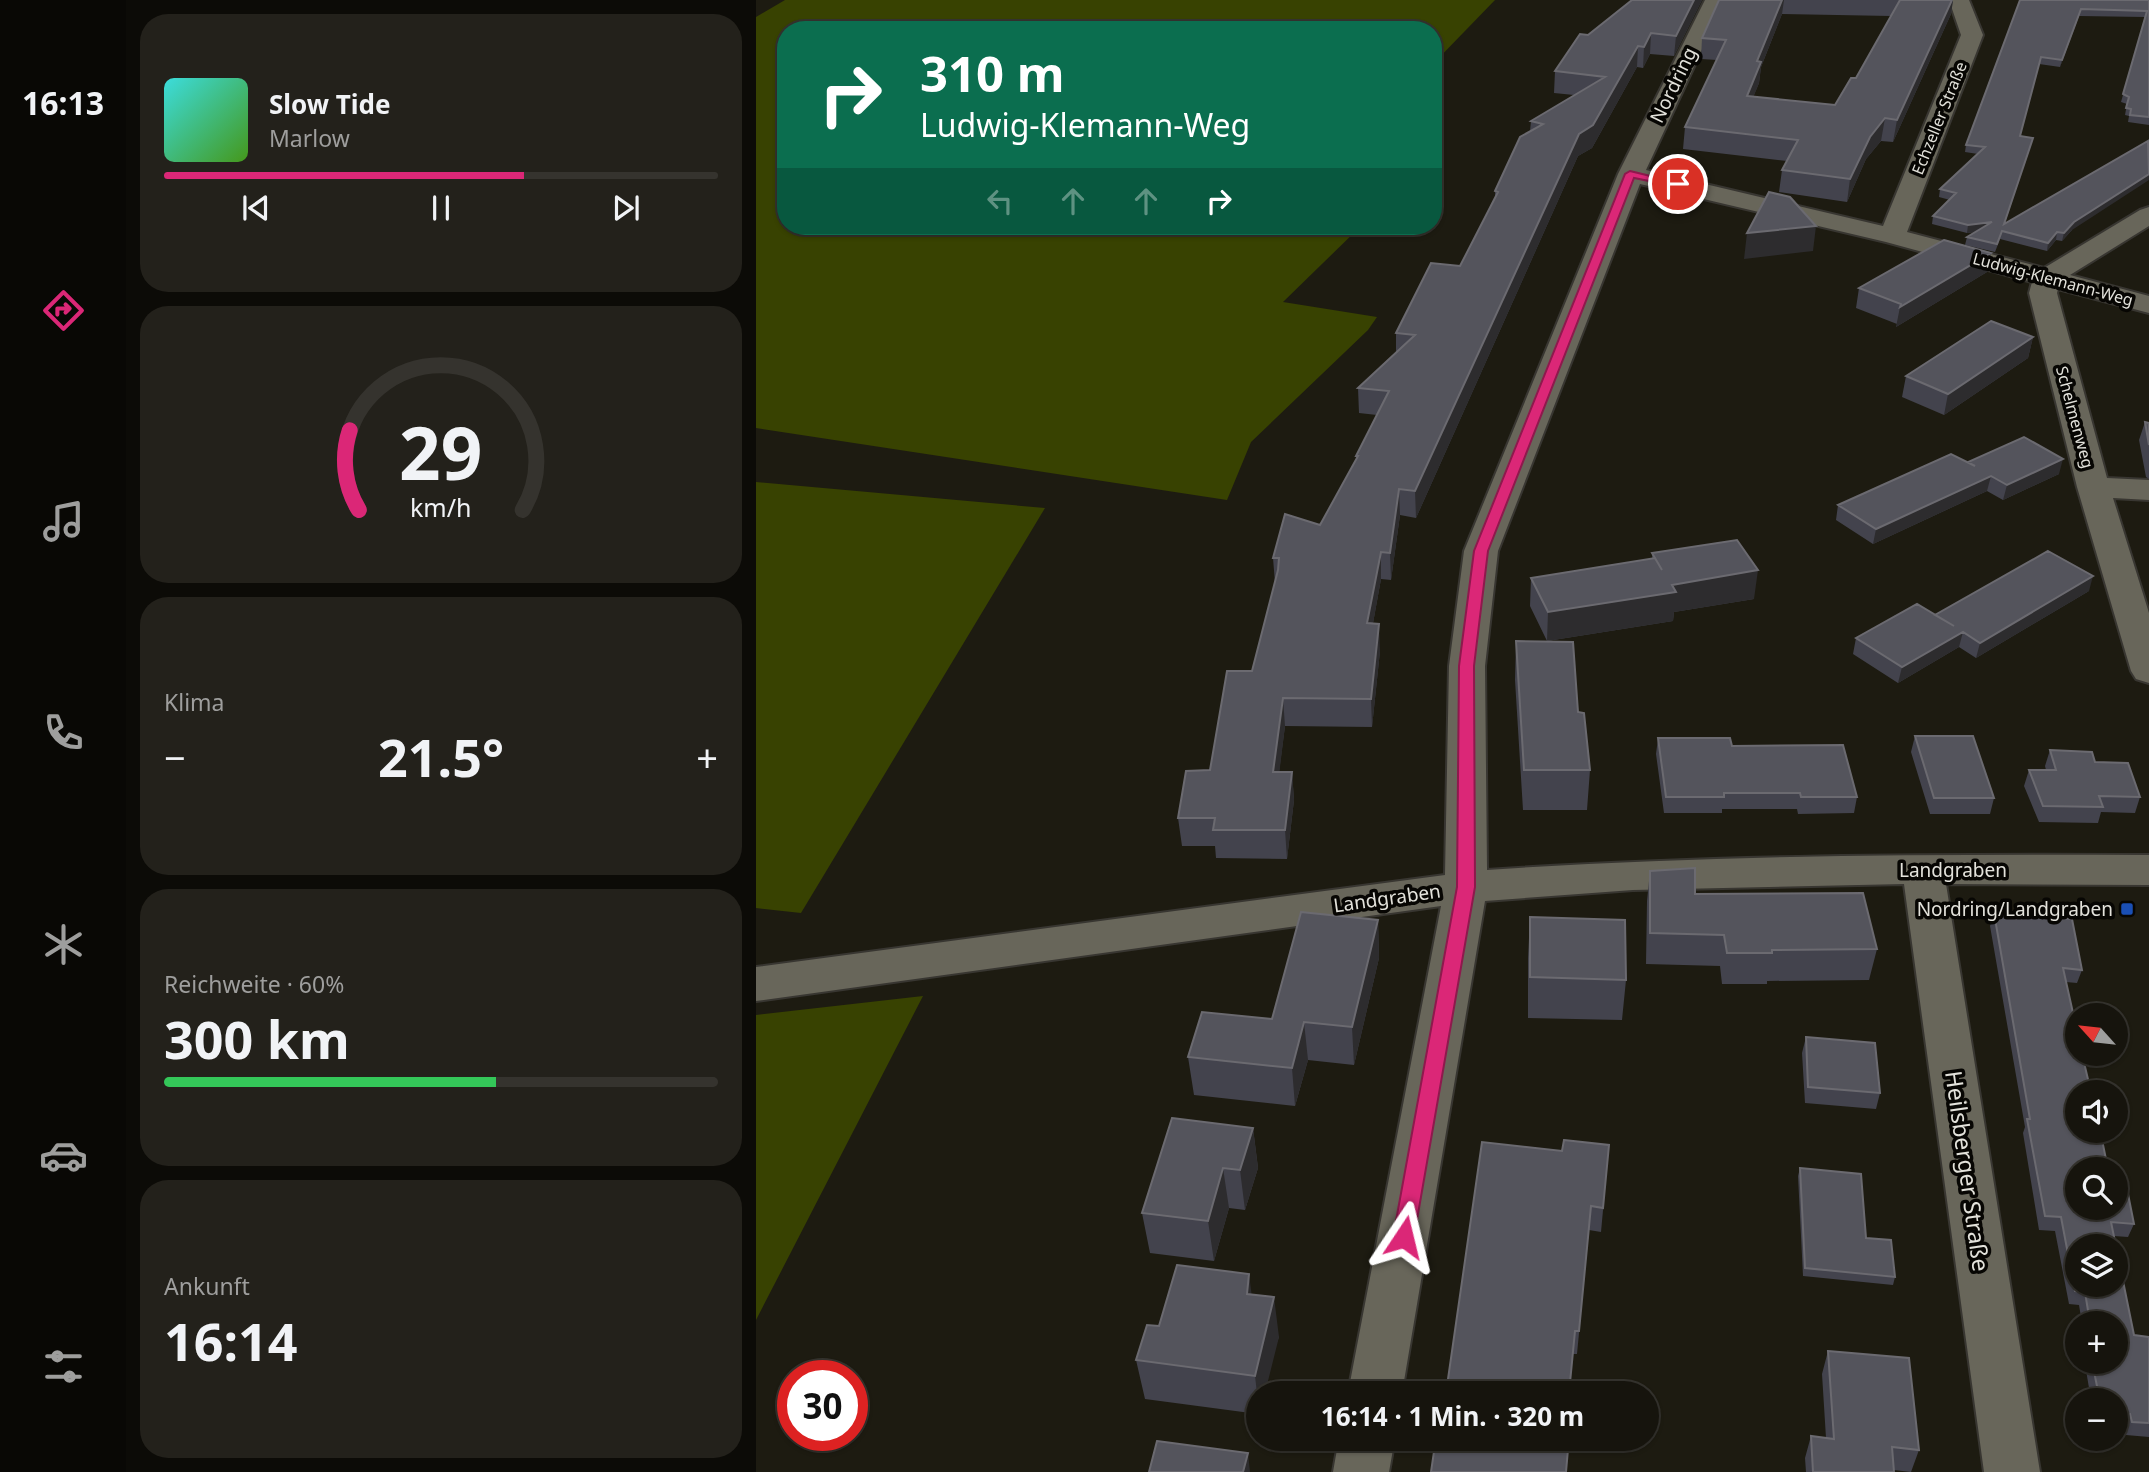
<!DOCTYPE html>
<html lang="de">
<head>
<meta charset="utf-8">
<style>
  :root { --surface:#16140d; --page:#23211b; --text:#f1f3f6; --muted:#9e9e9d; --line:#35332e; --accent:#db2777 }
  body { margin:0; font-family:"Noto Sans",sans-serif; background:var(--page); color:var(--text); height:100vh; display:flex; flex-direction:column; font-size:26px; white-space:nowrap }
  * { box-sizing:border-box; margin:0 }
  p { font-size:23px; color:var(--muted) }
  .icon { flex:none; width:38px; height:38px; fill:none; stroke:currentColor; stroke-width:2; stroke-linecap:round; stroke-linejoin:round }
  .map { position:relative; flex:1; overflow:hidden }
  .panel { display:flex; flex-direction:column; gap:14px; padding:14px; background:#0c0b07; width:630px }
  .panel>* { flex:none }
  .guide { position:absolute; left:21px; top:21px; width:665px; height:214px; border-radius:28px; box-shadow:0 2px 5px #0004,0 0 0 2px var(--line); background:#0b6e4f; color:#fff; overflow:hidden }
  .needle { width:46px; rotate:297deg }
  .buttons { position:absolute; left:1309px; top:1003px; display:grid; gap:14px }
  .buttons a { display:grid; place-items:center; width:63px; height:63px; border-radius:50%; background:var(--surface); box-shadow:0 2px 5px #0004,0 0 0 2px var(--line); font-size:35px }
  .speed { position:absolute; left:21px; top:1360px; display:flex; gap:14px; font-size:35px; font-weight:700; text-align:center }
  .speed>* { display:grid; place-content:center; width:91px; height:91px; border-radius:50%; background:var(--surface); box-shadow:0 2px 5px #0004,0 0 0 2px var(--line); line-height:1 }
  .speed .limit { border:10px solid #d22; background:#fff; color:#111 }
  .pin { position:absolute; display:grid; place-items:center; width:60px; height:60px; color:#fff; margin:-30px; border:4px solid #fff; border-radius:50%; box-shadow:0 2px 7px #0007 }
  .me { position:absolute; width:77px; margin:-38px; rotate:10deg; stroke-linejoin:round; filter:drop-shadow(0 0 5px #0008) }
  .turn { display:flex; align-items:center; gap:24px; height:147px; padding:0 28px; font-size:32px }
  .turn .icon { width:91px; height:91px; stroke-width:2.5 }
  .turn b { display:block; font-size:49px; line-height:60px }
  .lanes { display:flex; align-items:center; height:66px; padding:0 28px; background:#0003; justify-content:center; gap:35px; direction:ltr }
  .lanes .off { opacity:.35 }
  .big { font-size:52px; font-weight:700; line-height:1.1 }
  .panel .card { flex:1; display:flex; flex-direction:column; justify-content:center; gap:10px; min-width:0; padding:0 24px; border-radius:28px; background:var(--page) }
  .panel .dial { align-items:center; gap:0 }
  .dial svg { height:182px; overflow:visible; fill:none; stroke:var(--line); stroke-width:7; stroke-linecap:round; text-anchor:middle }
  .dial text { fill:var(--text); stroke:none }
  .song { display:flex; align-items:center; gap:21px }
  .cover { width:84px; height:84px; border-radius:10px; background:linear-gradient(135deg,hsl(180 70% 55%),hsl(100 70% 35%)) }
  .played { height:7px; border-radius:4px; background:linear-gradient(90deg,var(--accent) 65%,var(--line) 65%) }
  .keys { display:flex; justify-content:space-around; direction:ltr }
  .heat { display:flex; justify-content:space-between; align-items:center; font-size:38px; direction:ltr }
  .charge { height:10px; border-radius:5px; background:linear-gradient(90deg,#34c759 60%,var(--line) 0) }
  .trip { position:absolute; left:490px; top:1381px; width:413px; height:70px; border-radius:35px; background:var(--surface); box-shadow:0 2px 5px #0004,0 0 0 2px var(--line); font-weight:700; line-height:70px; text-align:center }
  main { display:flex; flex:1; min-height:0 }
  .tab-bar { display:flex; flex-direction:column; width:126px; justify-content:space-around; align-items:center; background:#090805; color:var(--muted) }
  .tab-bar .icon { width:49px; height:49px }
  .tab-bar .selected { color:var(--accent) }
  .tab-bar b { font-size:32px; color:var(--text) }
  .map>svg:first-child { display:block }
  .green { fill:#384201 }
  .lines { fill:none; stroke-linecap:round; stroke-linejoin:round }
  .street-casing { stroke:#383631; stroke-width:4 }
  .street { fill:#68665a; fill-rule:evenodd }
  .wall { fill:#43434d; fill-rule:evenodd }
  .shaded-wall { fill:#2d2c2e }
  .building { fill:#54545c; stroke:#6b6a70; stroke-width:2; fill-rule:evenodd }
  .route { fill:#db2777; stroke:#8e194d; stroke-width:2 }
  .transit-dot { fill:#1a4fb4; stroke:#070603; stroke-width:2.5 }
  .labels { text-anchor:middle; stroke-width:7; stroke-linejoin:round; paint-order:stroke }
  .far-street-label { font-size:16px; fill:#e3e2db; stroke:#070603 }
  .street-label { font-size:19px; fill:#e3e2db; stroke:#070603 }
  .poi-label { font-size:19px; fill:#e3e2db; stroke:#070603; text-anchor:end }
  .near-street-label { font-size:23px; fill:#e3e2db; stroke:#070603 }
</style>
</head>
<body>
<main>
<nav class="tab-bar">
<b>16:13</b>
<svg class="icon selected" aria-label="directions" viewBox="0 0 24 24"><path d="M12 3l9 9-9 9-9-9zM9 14v-3h6M13 9l2 2-2 2"/></svg>
<svg class="icon" aria-label="music" viewBox="0 0 24 24"><path d="M9 18V5l10-2v13"/><circle cx="6" cy="18" r="3"/><circle cx="16" cy="16" r="3"/></svg>
<svg class="icon" aria-label="phone" viewBox="0 0 24 24"><path d="M5 4h4l2 5-3 2q2 4 5 5l2-3 5 2v4C11 20 4 13 5 4z"/></svg>
<svg class="icon" aria-label="climate" viewBox="0 0 24 24"><path d="M12 3v18M4 7l16 10M4 17L20 7"/></svg>
<svg class="icon" aria-label="car" viewBox="0 0 24 24"><path d="M5 17H2v-5l4-1 3-4h7l3 4 3 1v5h-3M9 17h6M6 11h13"/><circle cx="7" cy="17" r="2"/><circle cx="17" cy="17" r="2"/></svg>
<svg class="icon" aria-label="filters" viewBox="0 0 24 24"><path d="M4 7h16M4 17h16"/><circle cx="9" cy="7" r="2"/><circle cx="15" cy="17" r="2"/></svg>
</nav>
<section class="panel">
<div class="card">
<div class="song"><i class="cover"></i><div><b>Slow Tide</b><p>Marlow</p></div></div>
<div class="played"></div>
<div class="keys"><svg class="icon" aria-label="previous" viewBox="0 0 24 24"><path d="M18 5L8 12l10 7zM5 5v14"/></svg><svg class="icon" aria-label="pause" viewBox="0 0 24 24"><path d="M8 5v14M16 5v14"/></svg><svg class="icon" aria-label="next" viewBox="0 0 24 24"><path d="M6 5l10 7-10 7zM19 5v14"/></svg></div>
</div>
<div class="card dial"><svg viewBox="0 0 100 80">
<path d="M14 69A42 42 0 1 1 86 69"/>
<path d="M14 69A42 42 0 0 1 10 34" stroke="#db2777"/>
<text x="50" y="56" font-size="32" font-weight="700">29</text>
<text x="50" y="72" font-size="11">km/h</text>
</svg></div>
<div class="card"><p>Klima</p>
<div class="heat"><a>−</a><b class="big">21.5°</b><a>+</a></div>
</div>
<div class="card"><p>Reichweite · 60%</p><b class="big">300 km</b><div class="charge"></div></div>
<div class="card"><p>Ankunft</p><b class="big">16:14</b></div>
</section>
<div class="map">
<svg width="1393" height="1472" viewBox="0 0 1393 1472">
  <rect width="100%" height="100%" fill="#1d1b11"/>
  <path class="green" d="M29,0H739L677,64V30H30V226H605L527,302L621,317L612,330L495,442L471,500L0,428V17Z
    M0,482L289,508L45,913L0,908Z
    M167,996L0,1320V1015Z"/>
  <g class="lines">
    <defs>
      <path id="street" d="M949,0H969L890,170L1127,226L1205,35L1193,0H1213L1227,35L1151,232L1288,268L1384,210L1393,207V226L1314,275L1393,296V313L1302,289L1301,293L1351,478L1393,480V500L1357,498L1393,613V683L1380,679L1375,671L1321,487L1273,293L1276,282L1130,242L884,184L742,551L729,666L731,870C952,855 1172,854 1393,855V885L1190,884L1284,1472H1228L1148,884L877,890L729,901L646,1393H592L685,906L0,1001V967L689,875L693,666L708,551L862,174Z
        M583,1438H639L633,1472H577Z"/>
    </defs>
    <use href="#street" class="street-casing"/>
    <use href="#street" class="street"/>
  </g>
  <path class="wall" d="M876,0H946L918,56L894,54L887,68L881,67L836,148L822,156L660,518L644,515L635,580L625,579L617,623L624,651L616,727L529,726L523,772H536L538,800L531,859L460,858L459,846H426L422,818L454,770L496,671L519,583L517,558L564,525L600,461V456L621,415L603,413L602,388L640,352V333L704,266L739,198V191L774,131L775,121L818,95L798,93L799,71L832,35Z
    M963,0H1197L1195,14L1137,142L1125,141L1110,159L1091,202L1023,192L1026,170L1031,161L927,149L929,127L961,60L945,59L946,38ZM1026,14L1135,16L1100,78L1079,105L997,97L1003,83L1005,67Z
    M1264,0H1393V125L1372,122L1373,116L1369,115L1371,104L1365,102L1389,17L1323,16L1304,67L1283,64L1264,136L1277,138L1249,223L1316,230L1306,241L1300,240L1291,251L1244,239L1239,252L1209,245L1211,237L1219,232L1211,233L1176,224L1177,216L1194,200L1183,197L1184,189L1222,154L1209,152L1210,145Z
    M1231,272L1140,327L1141,324L1100,308L1103,288Z
    M1277,337L1272,358L1188,415L1146,397L1150,376Z
    M1389,422L1393,423V479L1390,477L1383,440Z
    M1212,463L1303,474L1247,500L1231,491L1117,544L1080,520L1082,505Z
    M896,553L998,599L918,612L917,621L791,641L822,712L834,770L831,810H767L759,680L760,641H791L774,606L775,578L896,559Z
    M1333,591L1220,658L1203,647L1142,683L1097,654L1100,638Z
    M1159,736L1238,798L1234,814H1174L1155,752Z
    M902,738L976,746L1101,797L1098,813L1042,814L1041,809H966V813H908L900,754Z
    M1294,750L1339,762L1384,797L1379,813L1345,812L1342,823L1283,822L1268,786L1273,770H1290L1289,766Z
    M894,871L939,894L1121,949L1113,980L1011,981V984H966L964,966L890,964L891,901Z
    M1238,913L1326,970L1321,983L1310,982L1321,1169L1378,1224L1372,1237L1358,1236L1378,1335L1393,1337V1437L1370,1435L1368,1427L1360,1426V1400H1335L1330,1370L1333,1362H1360V1323H1326L1323,1305L1313,1304L1299,1231L1283,1230L1267,1133L1269,1127L1234,926Z
    M774,917L870,980L866,1020L772,1018V958Z
    M622,920L623,958L598,1065L552,1060L539,1106L438,1095L432,1057L516,1019Z
    M1050,1037L1124,1093L1120,1109L1049,1103L1046,1053Z
    M497,1128L502,1168L489,1210L473,1208L458,1261L394,1253L386,1213Z
    M853,1145L845,1232L833,1230L821,1354H817L806,1151Z
    M1044,1168L1110,1238L1139,1277L1137,1285L1047,1276L1042,1176Z
    M496,1294L523,1337L502,1393V1414L389,1399L380,1360L403,1326Z
    M1072,1351L1163,1450L1155,1472L1138,1470V1472H1050L1049,1458L1055,1436L1070,1438L1066,1374Z"/>
  <path class="shaded-wall" d="M938,0H946L918,56L920,36Z
    M1026,0H1028L1026,14L1005,67L1003,83L989,118L991,96L1001,61Z
    M1196,0H1197L1195,14L1137,142L1141,120Z
    M1325,9L1323,16L1304,67L1306,60Z
    M895,33L894,54L887,68L888,47Z
    M882,46L881,67L836,148L822,156L660,518L659,491L823,134Z
    M1129,118L1125,141L1110,159L1091,202L1094,179L1114,137Z
    M1277,138L1275,145L1246,232L1248,224Z
    M1393,174V180L1316,230L1306,241L1308,233L1318,222Z
    M1236,222L1234,230L1211,233L1212,225Z
    M1060,226L1057,251L988,259L991,233Z
    M1301,232L1300,240L1291,251L1292,243Z
    M1235,253L1231,272L1140,327L1144,307Z
    M1277,337L1272,358L1188,415L1192,394Z
    M1307,459L1303,474L1247,500L1251,485Z
    M1235,476L1231,491L1117,544L1120,529Z
    M643,489L644,515L635,580L634,553Z
    M625,552V579L612,651L611,623Z
    M1002,570L998,599L918,612L917,621L791,641L792,612L916,585Z
    M1337,576L1333,591L1220,658L1224,643Z
    M623,624L624,651L616,727L615,699Z
    M1207,632L1203,647L1142,683L1146,667Z
    M527,698L529,726L520,800L517,772Z
    M536,772L538,800L531,859L529,830Z
    M622,920L623,958L598,1065L596,1027Z
    M548,1022L552,1060L539,1106L536,1068Z
    M497,1128L502,1168L489,1210L484,1170Z
    M467,1168L473,1208L458,1261L452,1221Z
    M493,1274L498,1313L491,1294Z
    M518,1297L523,1337L509,1393H502V1402L499,1376Z
    M492,1453L494,1472H487Z"/>
  <path class="building" d="M876,0H938L920,36L895,33L888,47L882,46L837,125L823,134L659,491L643,489L634,553L625,552L611,623L623,624L615,699L527,698L517,772H536L529,830H457L459,818H422L430,771L454,770L471,671H496L522,570L523,558H517L529,514L564,525L602,456H600L633,391L602,388L659,335L640,333L675,263L704,266L742,192L739,191L764,137L787,124L775,121L849,77L799,71L824,34L832,35Z
    M963,0H1026L1001,61L1005,62L991,96L1079,105L1095,78H1100L1144,0H1196L1141,120L1129,118L1114,137L1094,179L1026,170L1042,140L929,127L970,40L946,38Z
    M1264,0H1393V117L1374,115L1375,109L1370,108L1373,97L1367,94L1391,11L1325,9L1306,60L1285,57L1264,136L1277,138L1248,224L1392,141L1393,174L1318,222L1308,233L1301,232L1292,243L1246,231L1241,244L1211,237L1236,222L1212,225L1177,216L1200,193L1184,189L1229,147L1210,145Z
    M1013,192L1034,197L1060,226L991,233Z
    M1188,240L1235,253L1144,307L1145,304L1103,288Z
    M1235,321L1277,337L1192,394L1150,376Z
    M1389,422L1393,423V445Z
    M1268,437L1307,459L1251,485L1235,476L1120,529L1082,505L1195,454L1219,466L1212,462Z
    M981,540L1002,570L916,585L920,592L792,612L775,578L899,558L906,570L896,553Z
    M1292,551L1337,576L1224,643L1207,632L1146,667L1100,638L1161,604L1198,626L1179,615Z
    M760,641L817,642L822,712L828,713L834,770H768Z
    M1159,736H1217L1238,798H1178Z
    M902,738H974L976,746L1087,745L1101,797H1045L1044,793H968V797H910Z
    M1294,750L1336,752L1339,762L1372,763L1384,797L1343,796L1347,807L1287,806L1273,770H1300Z
    M939,868V894L1107,893L1121,949L1016,950V953H971L968,935L894,933V871Z
    M545,912L622,920L596,1027L548,1022L536,1068L432,1057L446,1012L516,1019Z
    M1238,913L1316,919L1326,970L1307,968L1321,1031V1054H1326L1335,1092H1321V1130H1344L1352,1169H1321V1208H1360V1188L1371,1189L1378,1224L1355,1222L1378,1335L1393,1337V1423L1376,1422L1374,1414L1360,1412V1400H1348L1346,1392L1342,1391L1336,1362H1360V1323H1334L1329,1292L1319,1291L1305,1217L1289,1216L1271,1119H1274ZM1321,1246H1360V1284H1321Z
    M774,917L869,920L870,980L774,977Z
    M1050,1037L1119,1043L1124,1093L1052,1087Z
    M416,1118L497,1128L484,1170L467,1168L452,1221L386,1213Z
    M808,1140L853,1145L847,1208L835,1206L823,1331H819L813,1393H690L726,1142L806,1151Z
    M1044,1168L1105,1174L1110,1238L1135,1240L1139,1277L1049,1268Z
    M421,1265L493,1274L491,1294L518,1297L499,1376L380,1360L391,1325L403,1326Z
    M1072,1351L1153,1358L1163,1450L1136,1447L1138,1472H1057L1055,1436L1078,1439Z
    M680,1438H813L810,1472H675Z
    M401,1441L492,1453L487,1472H393Z"/>
  <path class="route" d="M874,171L927,184L922,187L878,178L732,551L718,666L719,887L658,1237L655,1243L648,1246L640,1243L637,1237L701,887L703,666L718,551L869,174Z"/>
  <rect class="transit-dot" x="1364" y="902" width="14" height="14" rx="3.5"/>
  <g class="labels">
    <g class="far-street-label">
      <text transform="translate(1183 118) rotate(-68)" y="6">Echzeller Straße</text>
      <text transform="translate(1297 279) rotate(15)" y="6">Ludwig-Klemann-Weg</text>
      <text transform="translate(1319 417) rotate(75)" y="6">Schelmenweg</text>
    </g>
    <g class="street-label">
      <text transform="translate(917 85) rotate(-64)" y="7">Nordring</text>
      <text x="1197" y="877">Landgraben</text>
      <text transform="translate(631 898) rotate(-8)" y="7">Landgraben</text>
    </g>
    <g class="poi-label">
      <text x="1357" y="916">Nordring/Landgraben</text>
    </g>
    <g class="near-street-label">
      <text transform="translate(1211 1171) rotate(82)" y="8">Heilsberger Straße</text>
    </g>
  </g>
</svg>
<div class="buttons">
<a><svg class="needle" viewBox="-14 -14 28 28"><path d="M0-13l5 13h-10z" fill="#e53935"/><path d="M0 13l5-13h-10z" fill="#9e9e9d"/></svg></a>
<a><svg class="icon" aria-label="sound" viewBox="0 0 24 24"><path d="M4 9h4l5-4v14l-5-4H4zM17 9q2 3 0 6"/></svg></a>
<a><svg class="icon" aria-label="search" viewBox="0 0 24 24"><circle cx="10" cy="10" r="6"/><path d="M15 15l6 6"/></svg></a>
<a><svg class="icon" aria-label="layers" viewBox="0 0 24 24"><path d="M12 4l9 5-9 5-9-5zM3 14l9 5 9-5"/></svg></a>
<a>+</a>
<a>−</a>
</div>
<div class="speed"><div class="limit">30</div></div>
<div class="pin" style="left:922px;top:184px;background:#d93025"><svg class="icon" aria-label="arrive" viewBox="0 0 24 24"><path d="M6 21V4h12l-3 4 3 4H6"/></svg></div>
<svg class="me" style="left:648px;top:1237px" viewBox="-20 -20 40 40"><path d="M0-17L14 15 0 8-14 15z" fill="#db2777" stroke="#fff" stroke-width="4"/></svg>
<div class="trip">16:14 · 1 Min. · 320 m</div>
<div class="guide">
<div class="turn"><svg class="icon" aria-label="right" viewBox="0 0 24 24"><path d="M7 20v-9h11M14 6l5 5-5 5"/></svg><div><b>310 m</b>Ludwig-Klemann-Weg</div></div>
<div class="lanes"><svg class="icon off" aria-label="left" viewBox="0 0 24 24"><path d="M17 20v-9H6M10 6l-5 5 5 5"/></svg><svg class="icon off" aria-label="ahead" viewBox="0 0 24 24"><path d="M12 20V5M6 11l6-6 6 6"/></svg><svg class="icon off" aria-label="ahead" viewBox="0 0 24 24"><path d="M12 20V5M6 11l6-6 6 6"/></svg><svg class="icon" aria-label="right" viewBox="0 0 24 24"><path d="M7 20v-9h11M14 6l5 5-5 5"/></svg></div>
</div>
</div>
</main>
</body>
</html>
